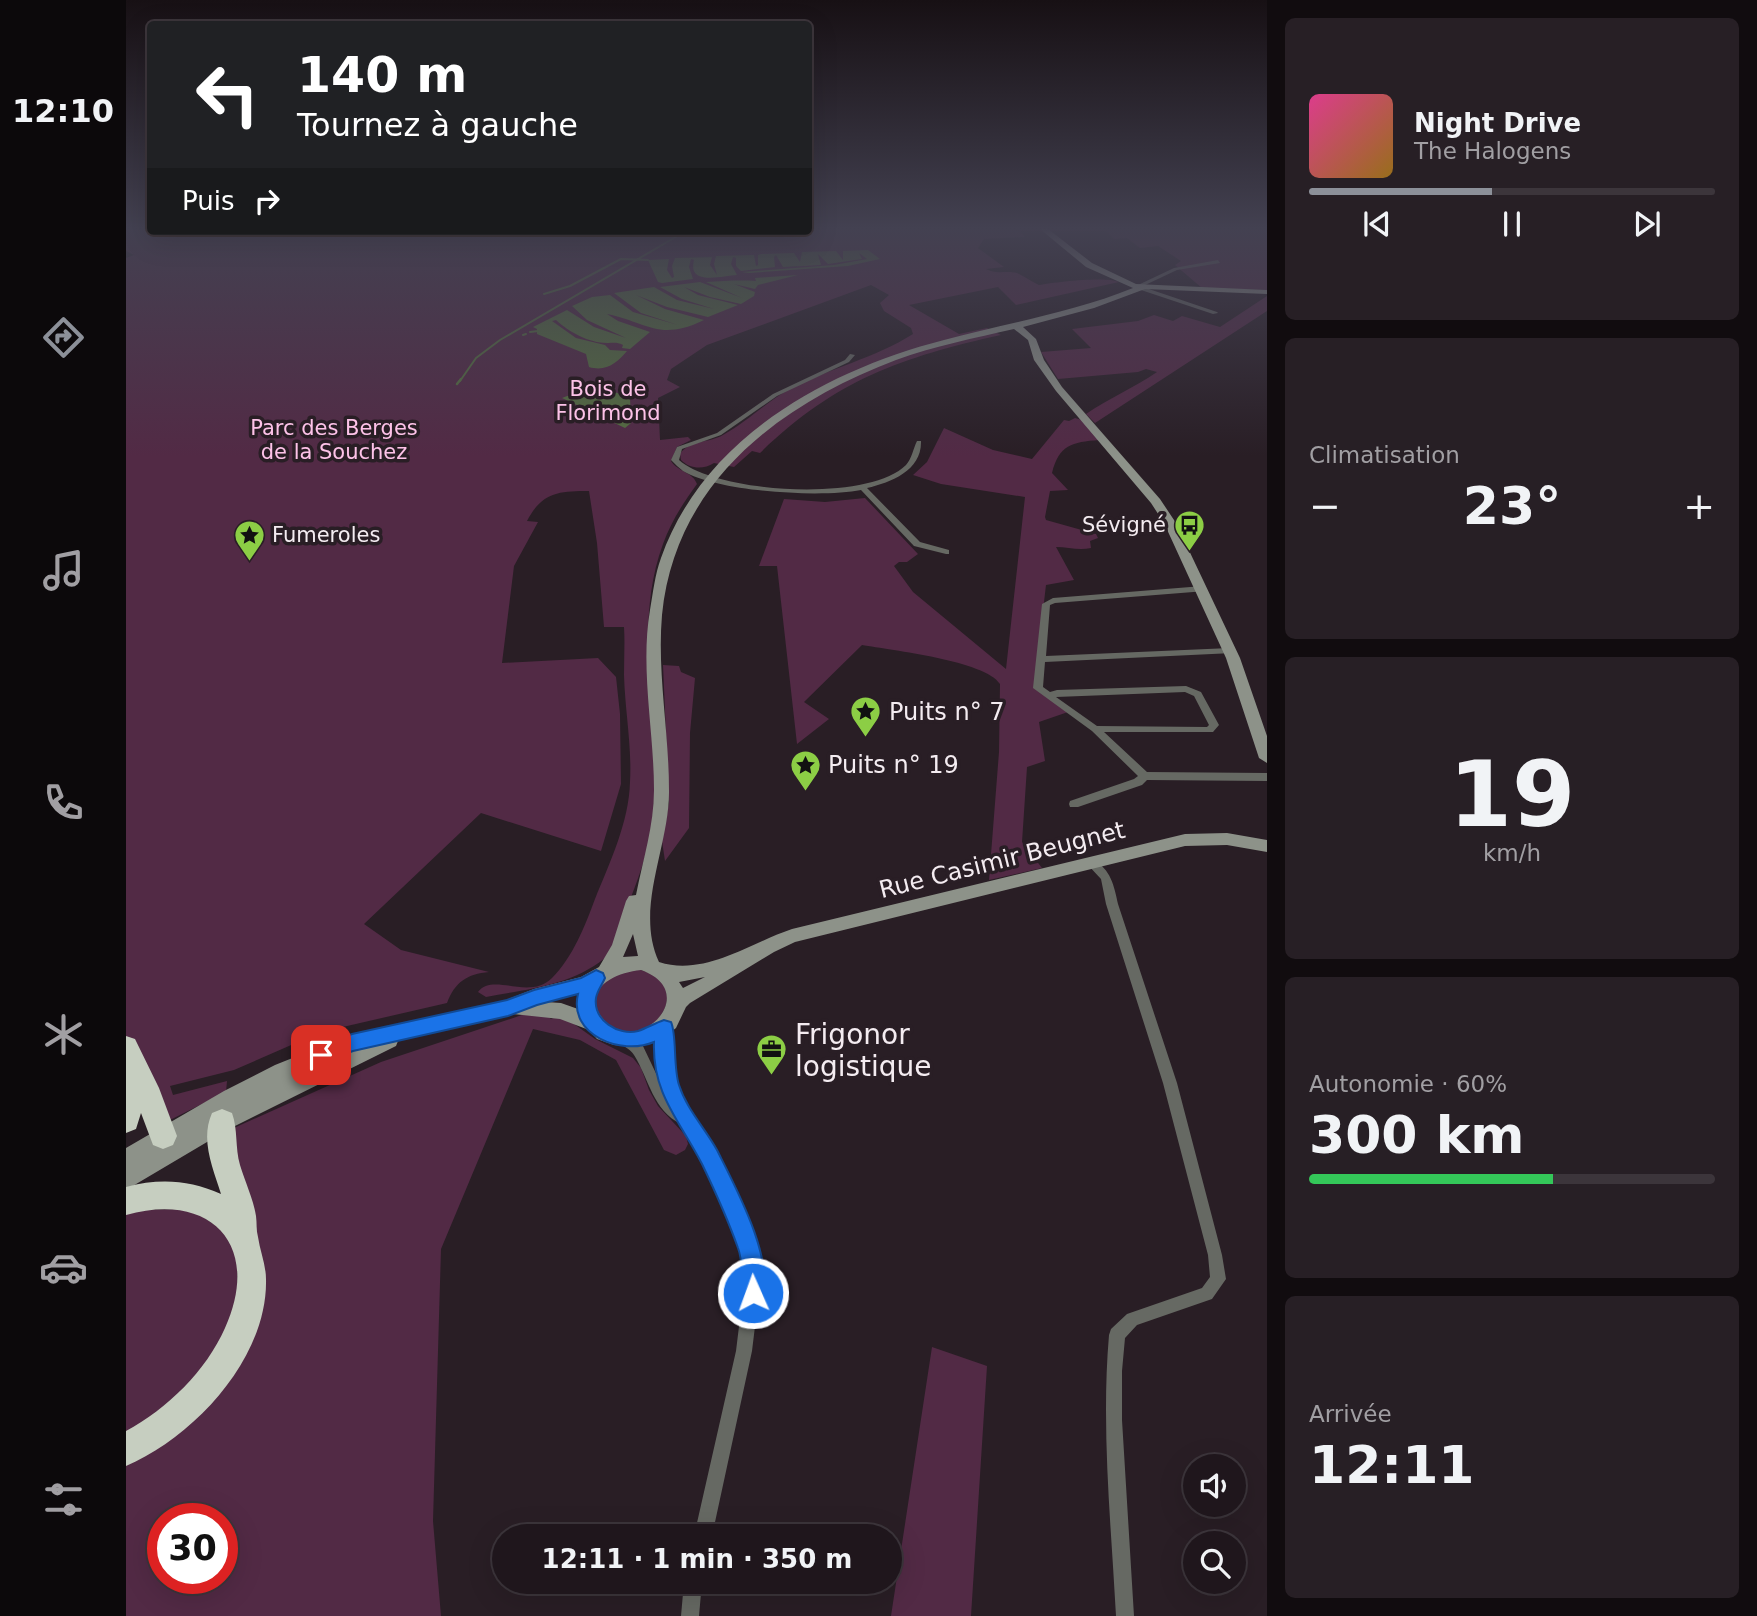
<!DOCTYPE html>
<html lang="fr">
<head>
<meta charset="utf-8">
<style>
  :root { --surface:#1f161c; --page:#271f25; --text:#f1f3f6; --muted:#a19fa3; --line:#3c353b; --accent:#8c9099 }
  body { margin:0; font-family:"DejaVu Sans",sans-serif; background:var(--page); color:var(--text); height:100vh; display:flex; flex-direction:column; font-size:26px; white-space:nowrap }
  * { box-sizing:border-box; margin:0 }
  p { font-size:23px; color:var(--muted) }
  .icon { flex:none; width:38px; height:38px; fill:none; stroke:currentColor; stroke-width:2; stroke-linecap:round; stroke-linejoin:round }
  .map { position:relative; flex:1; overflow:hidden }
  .details { display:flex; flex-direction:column; gap:18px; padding:18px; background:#110c0f; width:490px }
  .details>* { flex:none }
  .banner { position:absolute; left:21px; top:21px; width:665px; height:214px; border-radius:7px; box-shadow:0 7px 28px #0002,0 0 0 2px var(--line); background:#202124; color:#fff; overflow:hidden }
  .fabs { position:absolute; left:1057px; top:1454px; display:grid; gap:14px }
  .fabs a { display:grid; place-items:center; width:63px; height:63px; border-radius:50%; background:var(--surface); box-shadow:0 7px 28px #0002,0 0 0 2px var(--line); font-size:35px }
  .speed { position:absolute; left:21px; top:1503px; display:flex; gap:14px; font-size:35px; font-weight:700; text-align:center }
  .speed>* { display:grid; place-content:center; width:91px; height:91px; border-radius:50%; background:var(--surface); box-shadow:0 7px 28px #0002,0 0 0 2px var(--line); line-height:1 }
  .speed .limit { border:10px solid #d22; background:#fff; color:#111 }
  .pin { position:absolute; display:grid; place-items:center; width:60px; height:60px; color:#fff; margin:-30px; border-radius:14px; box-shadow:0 4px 10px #0006 }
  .me { position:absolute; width:77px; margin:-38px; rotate:358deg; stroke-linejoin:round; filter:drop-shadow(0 0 5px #0008) }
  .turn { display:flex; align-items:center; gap:24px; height:147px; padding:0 35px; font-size:32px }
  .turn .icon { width:91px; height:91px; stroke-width:2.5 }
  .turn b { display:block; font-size:49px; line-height:60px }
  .then { display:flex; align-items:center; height:66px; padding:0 35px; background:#0003; gap:14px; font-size:26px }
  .big { font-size:52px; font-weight:700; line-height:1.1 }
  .details .tile { flex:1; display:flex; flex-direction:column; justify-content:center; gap:10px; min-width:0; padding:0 24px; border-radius:10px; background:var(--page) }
  .details .dial { align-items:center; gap:0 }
  .dial b { font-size:91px; line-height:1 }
  .song { display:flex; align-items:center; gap:21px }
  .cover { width:84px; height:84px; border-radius:10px; background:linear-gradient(135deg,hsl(330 70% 55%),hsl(40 70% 35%)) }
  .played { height:7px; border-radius:4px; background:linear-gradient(90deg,var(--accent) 45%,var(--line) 45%) }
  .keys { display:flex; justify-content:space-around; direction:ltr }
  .heat { display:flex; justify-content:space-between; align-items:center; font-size:38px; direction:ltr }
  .charge { height:10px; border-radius:5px; background:linear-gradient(90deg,#34c759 60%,var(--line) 0) }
  .trip { position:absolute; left:366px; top:1524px; width:410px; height:70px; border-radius:35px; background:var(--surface); box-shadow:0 7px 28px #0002,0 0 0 2px var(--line); font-weight:700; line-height:70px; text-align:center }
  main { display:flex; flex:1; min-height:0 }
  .tabs { display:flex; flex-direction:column; width:126px; justify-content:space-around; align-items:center; background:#0c090b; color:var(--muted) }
  .tabs .icon { width:49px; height:49px }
  .tabs .active { color:var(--accent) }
  .tabs b { font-size:32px; color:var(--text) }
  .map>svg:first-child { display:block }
  .green { fill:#522a45; fill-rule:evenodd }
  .water { fill:#556d40 }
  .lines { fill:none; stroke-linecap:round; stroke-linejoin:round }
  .stream-far1 { stroke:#556d40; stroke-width:2 }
  .stream { stroke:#556d40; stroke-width:2.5 }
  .street { fill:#666963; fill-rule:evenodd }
  .secondary { fill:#8d9289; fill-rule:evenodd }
  .highway { fill:#c6cec0; fill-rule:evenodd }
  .route { fill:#1a73e8; stroke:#114b97; stroke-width:2 }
  .labels { text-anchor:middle; stroke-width:7; stroke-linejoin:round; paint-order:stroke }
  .far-park-label { font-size:21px; fill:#fdc2e8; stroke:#291e25 }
  .far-poi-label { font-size:21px; fill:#f4ecf1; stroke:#291e25; text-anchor:end }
  .poi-label { font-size:24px; fill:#f4ecf1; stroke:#291e25; text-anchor:start }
  .street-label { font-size:24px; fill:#f4ecf1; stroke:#291e25 }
  .near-poi-label { font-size:28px; fill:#f4ecf1; stroke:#291e25; text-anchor:start }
</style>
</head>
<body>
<main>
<nav class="tabs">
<b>12:10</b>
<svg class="icon active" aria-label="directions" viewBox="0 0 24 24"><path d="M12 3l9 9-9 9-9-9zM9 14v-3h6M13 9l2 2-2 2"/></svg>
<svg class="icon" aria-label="music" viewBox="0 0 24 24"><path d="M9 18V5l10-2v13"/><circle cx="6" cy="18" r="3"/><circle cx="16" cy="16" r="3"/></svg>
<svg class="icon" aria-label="phone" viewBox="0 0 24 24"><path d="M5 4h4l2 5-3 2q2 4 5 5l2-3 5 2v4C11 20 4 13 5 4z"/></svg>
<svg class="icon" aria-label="climate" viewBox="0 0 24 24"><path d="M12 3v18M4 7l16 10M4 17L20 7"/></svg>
<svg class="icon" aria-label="car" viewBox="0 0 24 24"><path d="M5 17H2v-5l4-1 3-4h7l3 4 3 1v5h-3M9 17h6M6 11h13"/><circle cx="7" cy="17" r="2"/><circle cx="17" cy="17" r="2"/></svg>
<svg class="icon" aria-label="filters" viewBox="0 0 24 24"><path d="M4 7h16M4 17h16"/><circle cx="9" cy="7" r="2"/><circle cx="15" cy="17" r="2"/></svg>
</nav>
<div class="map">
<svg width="1141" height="1616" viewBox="0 0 1141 1616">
  <rect width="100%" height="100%" fill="#291e25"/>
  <path class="green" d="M0,229H1141V290L1076,288L1049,265L1055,261L1032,246L1014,248L1001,238L988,239L980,231H894L899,237L858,239L852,248L878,267L860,269C871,275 880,270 891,273C898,276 906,282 913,285C929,282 981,276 993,282L890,305L872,287L783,305L833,334L861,328L875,335C775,357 708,381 634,453L626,451L608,467L588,463C577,470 564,469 555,460L554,454C563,440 583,443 597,435C621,422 640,402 664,389C704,368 749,358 787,334L785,328L758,311L754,303L763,295L745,285L581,345L545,369L541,380L554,387L532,398L534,440L562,437L565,440L551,447L545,461C552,472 567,472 571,484C557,503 545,522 537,544C504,633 538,732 526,824C522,854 511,882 500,910C495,923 490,949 479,958C444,986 402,989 360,997L352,992C367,972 403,1001 426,978C447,957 459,926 469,899C484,862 503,822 504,782C506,746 499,711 498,675C498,659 499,643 498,627H478L471,543L463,491C433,491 416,492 401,521L412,522L388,566L376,663L472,658L490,677L494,714L495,784L475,851L355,813L238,924L275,950L363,972C341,974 329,982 321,1003L195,1032L108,1070L44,1086L47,1095L101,1081L100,1092L40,1122L6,1041L0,1036V258L8,255L0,251Z
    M1141,296V311L969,423L960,414C983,398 1008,388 1031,372L1020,369L1012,372L932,379L915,352L965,348L946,329L1012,321L1028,315L1047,321L1056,316L1094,327Z
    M949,418L956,420L973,440C946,442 933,445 926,473L942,490L924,491L919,517L920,520L970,534L972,538L964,541L965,548C953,551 942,547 930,547L948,580L920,585L908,687L942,712L913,722L919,761L901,767L896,842L916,868L863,880L873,752L874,684C860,661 765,650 736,645L678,702L703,719L671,744L651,566H633L658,499L699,502L739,498L792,554L781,562H773L768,566L787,592L880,669L899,497L815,484L787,475L801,462L818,428L867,450L906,459L938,420L943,421Z
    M537,665L553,666L555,672L569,678L564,733L563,828L539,861L536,841L543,803Z
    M510,969C574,981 526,1054 483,1026C467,1015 464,992 479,980C486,974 501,972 510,969Z
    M402,1013L422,1016L425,1019L430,1017L441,1019L469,1039L507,1058L515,1068L523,1090L532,1106L560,1136L562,1144L559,1150L550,1155L538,1150L490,1060L454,1040L407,1029L315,1249L307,1521L315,1616H0V1463L125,1319L99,1132L255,1062ZM37,1519H96V1578H37Z
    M65,1209L101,1233L111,1256L112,1309L72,1385L0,1436V1210Z
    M806,1347L861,1366L845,1616H765Z"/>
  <path class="water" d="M742,250L754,259L722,266L623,273L616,272L708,265L741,259L733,253L736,259L702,264L692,254L695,265L657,267L650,255L648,257L649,267L615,271L610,266V258L607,257L605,264L611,275C596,276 561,286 568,260L565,259L563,267L567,279L536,283L532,282L522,260L543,259L541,270L546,278L548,277L546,266L549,258L586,257L584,265L591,275L588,264L590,256L628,255L630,266L632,265V255L635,254L668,253L674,262L676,252L710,251L717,260V251Z
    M672,275L632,285L629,289L608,284L629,292L628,296L615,304L584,297L558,287L572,295L612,305L582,317L541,307L510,295L539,309L578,320C533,342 521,322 481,314L492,321L524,332L504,349L496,348L497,345C491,342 488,343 481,343C463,343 443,332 430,320L426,321L450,338L479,345L484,350L501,351C491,363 480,372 463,367L460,354L411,334V329L407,327L441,310L468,327L500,338L461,320L446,306L466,297L484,295L507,312L552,325L515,313L488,293L528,287L551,300L588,309L556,299L534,287L574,282L616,298L580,282C597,281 614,280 630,281L629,278Z
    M482,390L504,397L505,423L499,428L436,398C449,392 467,393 482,390Z"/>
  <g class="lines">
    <path class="stream-far1" d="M418,294L444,286L495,259L522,260
      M404,332L412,331
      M397,335L400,334
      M334,381L350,358L374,340L553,235"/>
    <path class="stream" d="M331,384L335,379"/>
    <path class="street" d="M1092,260L1094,263L1051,270L1017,286L1012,285L1048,268Z
      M1017,287L1091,312L1092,313L1087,314L1015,290Z
      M724,354L729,355L723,362L651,396L595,435L556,449L553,460C590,493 742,503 780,465C786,458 787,449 791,441H795C796,470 766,482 741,488L794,542L823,550V554H820L788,546L735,490C695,498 592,492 557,471C553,468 549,464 545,460L551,447L591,433L647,394L719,360Z
      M1077,586L1081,589L1080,591L929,603L924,605L920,656L1104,648L1108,651L1107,653L919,662L917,687L924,692L931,690L1060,686L1075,692L1093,725L1087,732H978L1021,772L1141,773V781L1021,780L1016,785L952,807H944L943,804L944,801L1008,779L1012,776L966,731L907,688L916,604L927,598ZM1059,692L1068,696L1083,725L1081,727L971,726L930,697Z
      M967,860C985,869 988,886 992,904L1051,1083L1096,1255L1100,1279L1086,1299L1011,1325L999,1338L996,1371V1420L1008,1616H990C985,1523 975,1428 983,1335L985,1329L1001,1314L1076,1288L1084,1277L1082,1255L1037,1083L980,904L975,879L961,864L963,861Z
      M538,1022L542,1024L544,1028L543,1055L550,1085L566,1119L587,1151L631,1249L636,1269L626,1351L586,1536H568L610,1351L620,1269L617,1250L577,1161L555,1124C527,1111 523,1079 508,1055C504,1048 496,1047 492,1040L493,1036L498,1034L516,1044L536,1086L531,1055L532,1028L534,1024Z
      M558,1582H576L573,1616H555Z"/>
    <path class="secondary" d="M914,229H922L966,263L1010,284L1141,290V294L1019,289L968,308L897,327L910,339L918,360L936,387L1034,499L1050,523L1114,658L1141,736V763L1133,758L1100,658L1038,523L1025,503L930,391L908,360L902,340L888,329C849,338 808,346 770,360C654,404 549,482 536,615C531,673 543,731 543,790C544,846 508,908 533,962C578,977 624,943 666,929L1059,834L1101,833L1141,840V852L1101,845L1059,846L669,942L648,952L564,1003L560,1007L550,1028L536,1039L513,1047L488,1045L471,1039L463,1030L434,1019L387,1014L272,1041L270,1046L103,1129L0,1190V1148L98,1091L149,1065L219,1037L380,1000L408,989L455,977L473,967L486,945L500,901L503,896L510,895C517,859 528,826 528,790C528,731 514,669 524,610C527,593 529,574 535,558C577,438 701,370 818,340C881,323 945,313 1007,288L960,267ZM507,934L512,956L497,957ZM515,970C576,992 514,1055 482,1024C450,994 484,973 515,970ZM579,977L557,988L553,982ZM453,993L452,1009L435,1003L420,1002Z"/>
    <path class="highway" d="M0,1036L9,1039L33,1088L51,1136L47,1145L37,1149L27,1145L15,1113L10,1129L0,1133Z
      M96,1109L106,1113C112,1129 109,1148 114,1165C119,1182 127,1198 130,1216C131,1223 130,1230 132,1237C134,1251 140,1265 140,1279C142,1358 68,1437 0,1466V1431C41,1409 80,1371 99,1328C136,1246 86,1191 0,1215V1187C34,1178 63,1180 95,1194C87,1168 74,1140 86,1113Z"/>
  </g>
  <linearGradient id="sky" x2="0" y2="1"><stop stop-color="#171014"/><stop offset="0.5" stop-color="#434151"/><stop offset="1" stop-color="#434151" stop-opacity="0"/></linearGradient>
  <rect width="1141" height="456" fill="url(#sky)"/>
  <path class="route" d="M470,970L477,973L479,978C476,985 471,991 470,998C467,1020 492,1036 512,1031C521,1028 529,1023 538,1020L545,1022C551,1035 547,1067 553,1085C561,1110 579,1128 591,1150C609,1186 651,1263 635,1301L627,1304L619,1301C612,1284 619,1266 612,1248C602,1220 589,1191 576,1164C554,1121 526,1094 528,1042C495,1056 442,1035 452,994L411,1005L382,1016L227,1051L195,1063L188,1061L185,1055L188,1049L226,1034L381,1000L408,990L455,978Z"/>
  <defs>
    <symbol id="bus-pin" viewBox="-11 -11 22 30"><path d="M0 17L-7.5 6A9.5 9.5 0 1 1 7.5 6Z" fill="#8cce45" stroke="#291e25"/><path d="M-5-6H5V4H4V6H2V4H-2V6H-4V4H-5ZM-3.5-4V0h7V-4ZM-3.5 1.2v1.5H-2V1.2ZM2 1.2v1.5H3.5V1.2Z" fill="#111"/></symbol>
    <symbol id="sight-pin" viewBox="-11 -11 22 30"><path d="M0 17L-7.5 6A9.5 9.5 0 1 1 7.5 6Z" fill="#8cce45" stroke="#291e25"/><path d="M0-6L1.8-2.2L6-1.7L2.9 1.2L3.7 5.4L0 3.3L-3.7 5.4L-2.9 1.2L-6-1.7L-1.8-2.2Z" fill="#111"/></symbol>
    <symbol id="office-pin" viewBox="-11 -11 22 30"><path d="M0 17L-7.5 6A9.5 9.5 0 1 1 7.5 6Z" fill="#8cce45" stroke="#291e25"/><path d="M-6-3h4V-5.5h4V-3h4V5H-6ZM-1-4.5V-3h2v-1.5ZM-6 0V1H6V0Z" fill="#111"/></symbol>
  </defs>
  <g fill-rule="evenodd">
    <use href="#bus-pin" x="1046" y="508" width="35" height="47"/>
    <use href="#sight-pin" x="106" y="518" width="35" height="47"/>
    <use href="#sight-pin" x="722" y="694" width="35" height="47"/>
    <use href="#sight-pin" x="662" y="748" width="35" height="47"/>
    <use href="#office-pin" x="628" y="1032" width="35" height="47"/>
  </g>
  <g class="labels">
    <g class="far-park-label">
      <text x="482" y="396">Bois de<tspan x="482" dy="24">Florimond</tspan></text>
      <text x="208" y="435">Parc des Berges<tspan x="208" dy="24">de la Souchez</tspan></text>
    </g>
    <g class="far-poi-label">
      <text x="1040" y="532">Sévigné</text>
      <text x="146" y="542" text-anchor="start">Fumeroles</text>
    </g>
    <g class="poi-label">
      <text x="763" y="720">Puits n° 7</text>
      <text x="702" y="773">Puits n° 19</text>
    </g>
    <g class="street-label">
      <text transform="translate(876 860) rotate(-14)" y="8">Rue Casimir Beugnet</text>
    </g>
    <g class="near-poi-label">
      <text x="669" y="1044">Frigonor<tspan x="669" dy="32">logistique</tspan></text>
    </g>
  </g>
</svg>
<div class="fabs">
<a><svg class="icon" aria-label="sound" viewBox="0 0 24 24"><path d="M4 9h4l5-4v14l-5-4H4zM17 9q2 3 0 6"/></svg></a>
<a><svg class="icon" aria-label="search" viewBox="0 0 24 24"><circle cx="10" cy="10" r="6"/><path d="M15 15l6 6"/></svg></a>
</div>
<div class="speed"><div class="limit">30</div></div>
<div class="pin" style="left:195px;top:1055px;background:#d93025"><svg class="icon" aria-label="arrive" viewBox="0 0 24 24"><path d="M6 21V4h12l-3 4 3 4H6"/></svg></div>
<svg class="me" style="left:627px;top:1293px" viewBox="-20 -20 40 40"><circle r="17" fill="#1a73e8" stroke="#fff" stroke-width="3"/><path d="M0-11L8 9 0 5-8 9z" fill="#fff"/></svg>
<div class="trip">12:11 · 1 min · 350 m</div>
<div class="banner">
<div class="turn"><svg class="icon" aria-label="left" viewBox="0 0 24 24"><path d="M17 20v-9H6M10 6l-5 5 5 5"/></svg><div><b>140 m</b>Tournez à gauche</div></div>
<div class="then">Puis<svg class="icon" aria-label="right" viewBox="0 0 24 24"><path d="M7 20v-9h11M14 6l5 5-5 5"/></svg></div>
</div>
</div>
<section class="details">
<div class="tile">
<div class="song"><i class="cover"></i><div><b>Night Drive</b><p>The Halogens</p></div></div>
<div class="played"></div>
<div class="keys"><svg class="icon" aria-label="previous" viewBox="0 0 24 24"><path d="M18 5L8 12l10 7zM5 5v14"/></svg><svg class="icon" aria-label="pause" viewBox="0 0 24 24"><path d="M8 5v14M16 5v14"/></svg><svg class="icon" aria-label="next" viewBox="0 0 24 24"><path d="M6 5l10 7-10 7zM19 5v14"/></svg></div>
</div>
<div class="tile"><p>Climatisation</p>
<div class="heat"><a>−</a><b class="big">23°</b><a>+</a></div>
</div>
<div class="tile dial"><b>19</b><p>km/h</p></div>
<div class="tile"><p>Autonomie · 60%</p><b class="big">300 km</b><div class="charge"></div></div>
<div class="tile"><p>Arrivée</p><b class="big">12:11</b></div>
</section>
</main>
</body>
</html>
